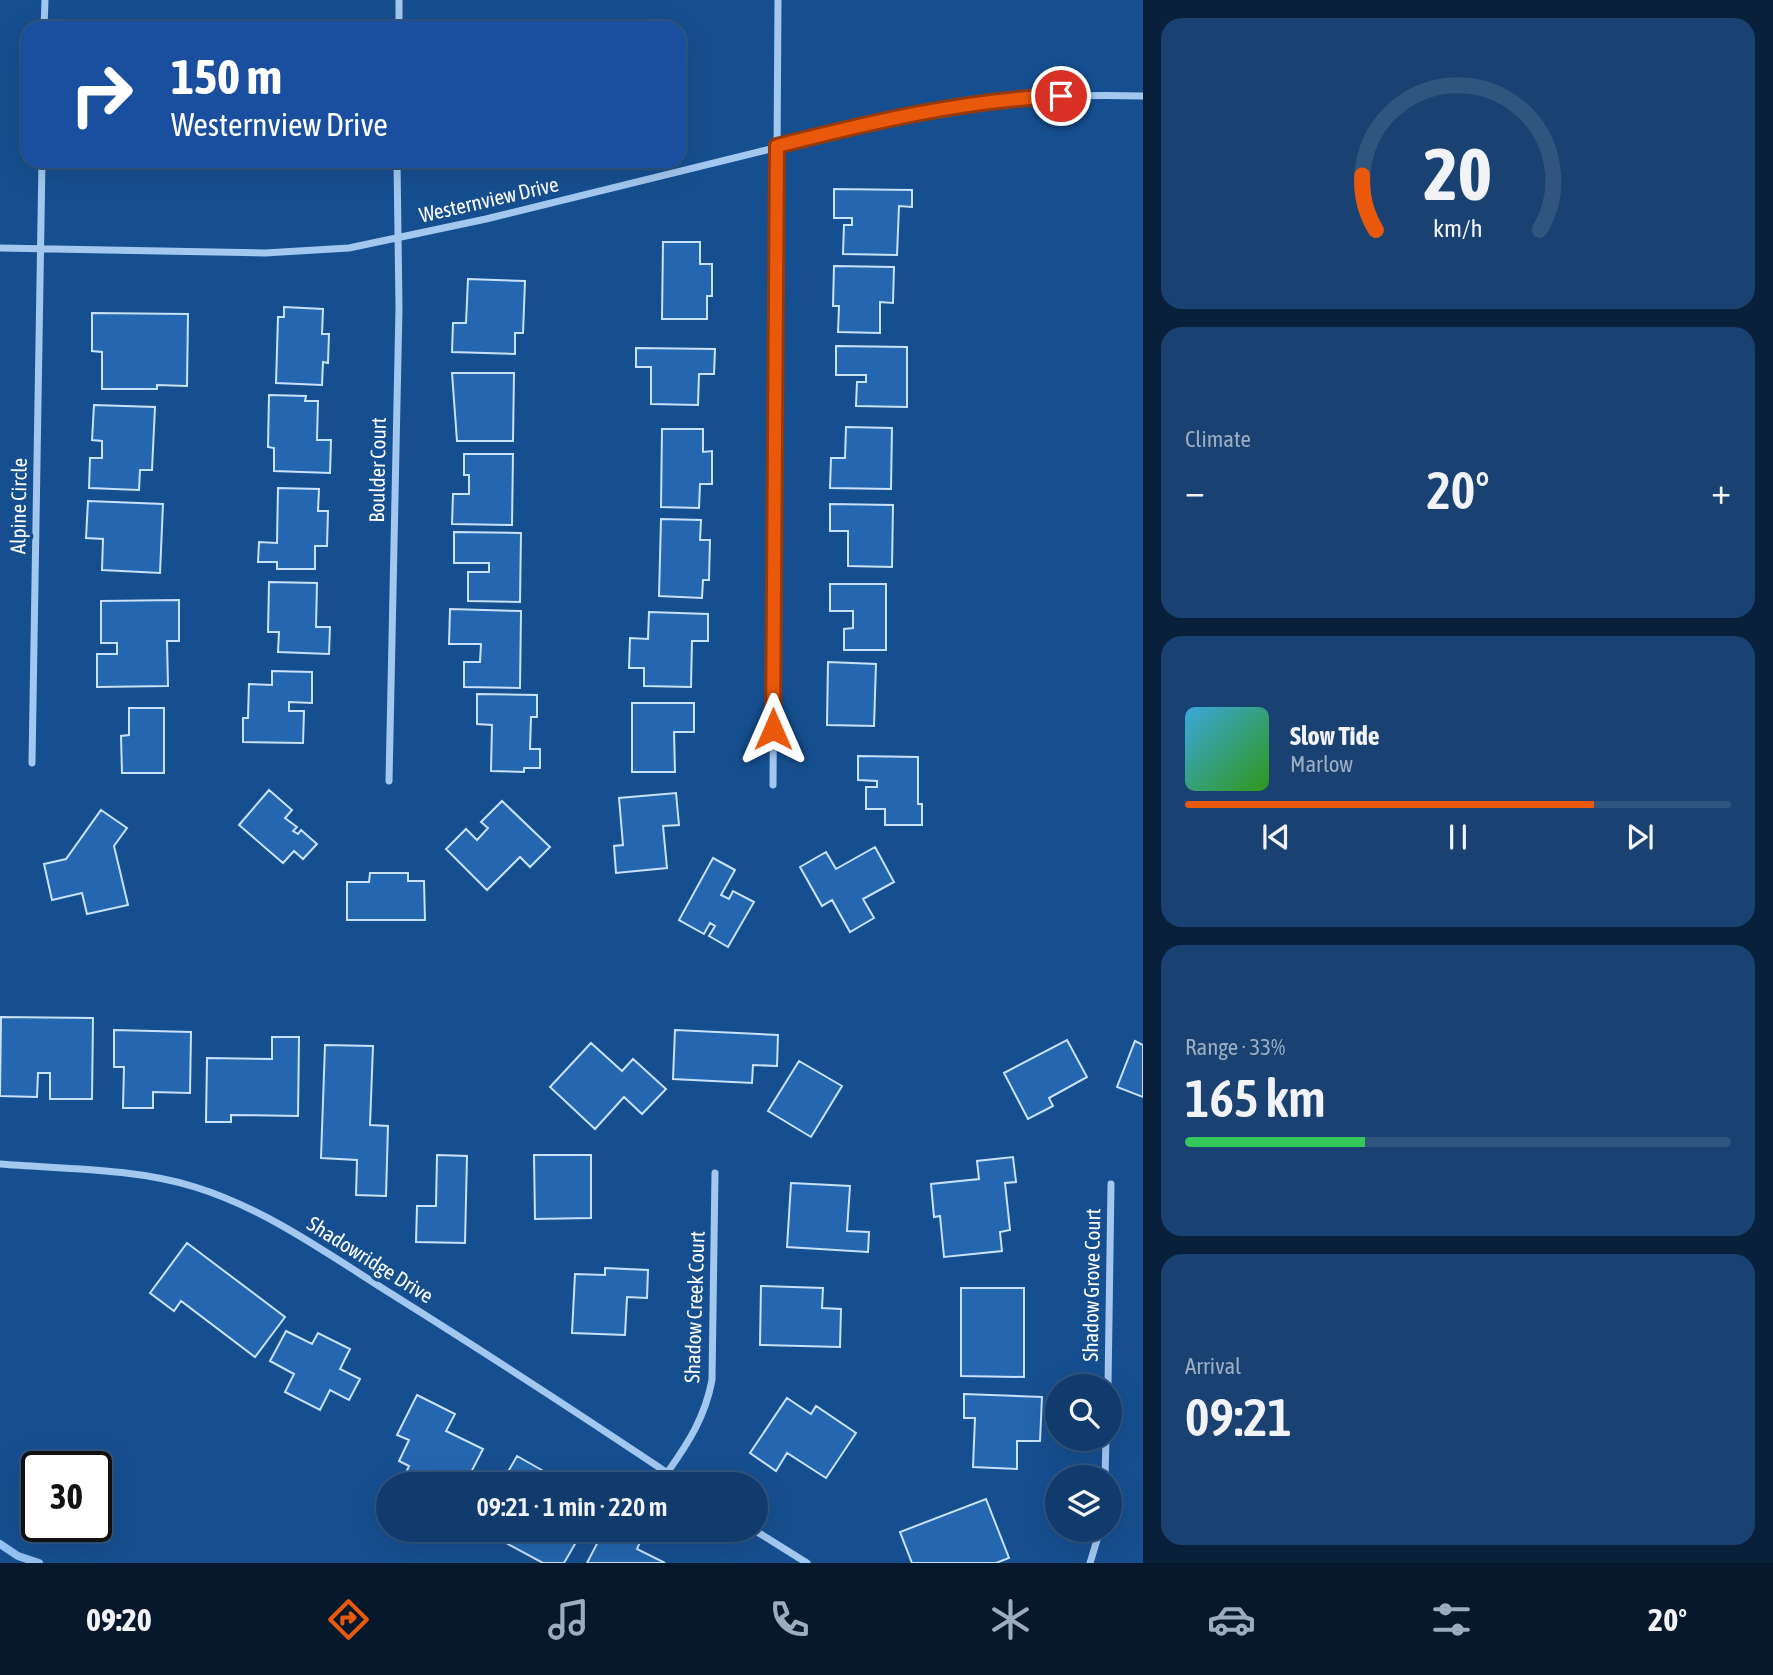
<!DOCTYPE html>
<html lang="en">
<head>
<meta charset="utf-8">
<style>
  :root { --surface:#103b6c; --page:#194272; --text:#f1f3f6; --muted:#9cadc2; --line:#30557f; --accent:#ea580c }
  body { margin:0; font-family:"Asap Condensed",sans-serif; background:var(--page); color:var(--text); height:100vh; display:flex; flex-direction:column; font-size:26px; white-space:nowrap }
  * { box-sizing:border-box; margin:0 }
  p { font-size:23px; color:var(--muted) }
  .icon { flex:none; width:38px; height:38px; fill:none; stroke:currentColor; stroke-width:2; stroke-linecap:round; stroke-linejoin:round }
  .map { position:relative; flex:1; overflow:hidden }
  .sheet { display:flex; flex-direction:column; gap:18px; padding:18px; background:#09203b; width:630px }
  .sheet>* { flex:none }
  .guide { position:absolute; left:21px; top:21px; width:665px; height:147px; border-radius:21px; box-shadow:0 7px 28px #0002,0 0 0 2px var(--line); background:#1a4fa0; color:#fff; overflow:hidden }
  .tools { position:absolute; left:1045px; top:1374px; display:grid; gap:14px }
  .tools a { display:grid; place-items:center; width:77px; height:77px; border-radius:50%; background:var(--surface); box-shadow:0 7px 28px #0002,0 0 0 2px var(--line); font-size:35px }
  .speed { position:absolute; left:21px; top:1451px; display:flex; gap:14px; font-size:35px; font-weight:700; text-align:center }
  .speed>* { display:grid; place-content:center; width:91px; height:91px; border-radius:50%; background:var(--surface); box-shadow:0 7px 28px #0002,0 0 0 2px var(--line); line-height:1 }
  .speed .limit { border:4px solid #111; border-radius:10px; background:#fff; color:#111 }
  .pin { position:absolute; display:grid; place-items:center; width:60px; height:60px; color:#fff; margin:-30px; border:4px solid #fff; border-radius:50%; box-shadow:0 2px 7px #0007 }
  .me { position:absolute; width:77px; margin:-38px; rotate:0deg; stroke-linejoin:round; filter:drop-shadow(0 0 5px #0008) }
  .turn { display:flex; align-items:center; gap:24px; height:147px; padding:0 35px; font-size:32px }
  .turn .icon { width:91px; height:91px; stroke-width:2.5 }
  .turn b { display:block; font-size:49px; line-height:60px }
  .big { font-size:52px; font-weight:600; line-height:1.1 }
  .sheet .tile { flex:1; display:flex; flex-direction:column; justify-content:center; gap:10px; min-width:0; padding:0 24px; border-radius:21px; background:var(--page) }
  .sheet .dial { align-items:center; gap:0 }
  .dial svg { height:182px; overflow:visible; fill:none; stroke:var(--line); stroke-width:7; stroke-linecap:round; text-anchor:middle }
  .dial text { fill:var(--text); stroke:none }
  .song { display:flex; align-items:center; gap:21px }
  .cover { width:84px; height:84px; border-radius:10px; background:linear-gradient(135deg,hsl(200 70% 55%),hsl(110 70% 35%)) }
  .played { height:7px; border-radius:4px; background:linear-gradient(90deg,var(--accent) 75%,var(--line) 75%) }
  .keys { display:flex; justify-content:space-around; direction:ltr }
  .heat { display:flex; justify-content:space-between; align-items:center; font-size:38px; direction:ltr }
  .charge { height:10px; border-radius:5px; background:linear-gradient(90deg,#34c759 33%,var(--line) 0) }
  .trip { position:absolute; left:376px; top:1472px; width:392px; height:70px; border-radius:35px; background:var(--surface); box-shadow:0 7px 28px #0002,0 0 0 2px var(--line); font-weight:600; line-height:70px; text-align:center }
  .tab-bar { display:flex; height:112px; justify-content:space-around; align-items:center; background:#06182b; color:var(--muted) }
  .tab-bar .icon { width:49px; height:49px }
  .tab-bar .selected { color:var(--accent) }
  .tab-bar b { font-size:32px; color:var(--text) }
  main { display:flex; flex:1; min-height:0 }
  .map>svg:first-child { display:block }
  .lines { fill:none; stroke-linecap:round; stroke-linejoin:round }
  .stream { stroke:#95c3f3; stroke-width:8 }
  .building { fill:#2466af; stroke:#c9e2fc; stroke-width:2 }
  .street { stroke:#a3c8f0; stroke-width:7 }
  .route-casing { stroke:#983908; stroke-width:18 }
  .route { stroke:#ea580c; stroke-width:12 }
  .labels { text-anchor:middle; stroke-width:7; stroke-linejoin:round; paint-order:stroke }
  .street-label { font-size:21px; fill:#fff; stroke:#164f90 }
</style>
</head>
<body>
<main>
<div class="map">
<svg width="1143" height="1563" viewBox="0 0 1143 1563">
  <rect width="100%" height="100%" fill="#164f90"/>
  <g class="lines">
    <path class="stream" d="M0,1544L18,1556L39,1563"/>
  </g>
  <path class="building" d="M834,189L912,190V207L899,206L897,255L843,254L844,225H852V218H834Z
    M663,242H700V264H712V296H707V319H662Z
    M834,266L894,267L893,303L880,302V333L838,332L839,306H833Z
    M468,279L525,281L523,333H515V354L452,352L453,323H466Z
    M284,307L323,309L322,334H329L328,363L323,362L322,385L276,383L278,317H284Z
    M92,313L188,314L187,386L157,385V389H102V352L92,351Z
    M836,346L907,347V407L856,406L857,382H866V375H836Z
    M636,348L715,349L714,374H699L698,405L651,404V367H636Z
    M452,373H514L513,441H457Z
    M269,395L306,396L305,401H318L317,440H331L330,473L274,471V448L268,447Z
    M94,405L155,407L152,470H140L139,490L89,488L90,458H102V441L92,440Z
    M846,427L892,428L891,489L830,488L831,458H845Z
    M662,429H703V452L712,451V484H700L699,508L661,507Z
    M464,454H513L512,525L452,524L453,494H469V475H464Z
    M278,488L319,489L318,511H328L327,546H315V569H277V562H258L259,542L277,543Z
    M88,501L163,504L160,573L102,570L103,539L86,538Z
    M830,504L893,505L892,567L848,566V531H830Z
    M661,519L701,520L700,540H710L709,580H703L702,598L659,596Z
    M454,532L521,533L520,602L468,601V572H489V563H454Z
    M269,582L317,583L316,627H330L329,654L278,652L279,632H268Z
    M830,584H886V650H844V629L853,628V611H830Z
    M179,600V641H167L168,686L97,687V654H117V643H101V601Z
    M450,609L521,611L520,688L464,687V662H480L481,644H449Z
    M649,612L708,614V641H692L691,687L644,686V668H629L630,638L648,639Z
    M828,662L876,664L874,726L827,725Z
    M272,671L312,672V703L289,702V711H304L303,743L243,742V718H248L249,684L272,685Z
    M477,694L537,695V717H531L530,749H540V768H524V772L491,771L492,725L477,724Z
    M632,703H694V732H674L675,772H632Z
    M129,708H164V773H122L121,736L129,735Z
    M858,756L918,757V804H922V825H885V809H866V787H877V781L858,780Z
    M269,790L292,810L285,818L297,827L293,831L298,834L301,830L317,844L303,859L294,851L283,863L239,825Z
    M676,793L679,825L663,826L667,868L616,873L614,846L623,845L619,798Z
    M502,801L550,847L530,867L520,857L487,890L446,849L466,829L477,840L488,828L481,822Z
    M101,810L127,828L114,846L128,905L87,914L82,893L52,900L44,864L66,859Z
    M875,847L894,882L863,899L874,918L850,932L832,900L822,906L800,867L826,852L836,869Z
    M713,858L735,870L721,895L729,899L733,891L754,902L728,947L709,936L715,926L710,923L704,934L679,920Z
    M370,873H408V881H424L425,920H347V882H369Z
    M1,1017L93,1018L92,1099H50V1073H38L37,1097L0,1096Z
    M114,1030L191,1032L190,1093L153,1092V1108H123L124,1067H114Z
    M675,1030L778,1035L777,1066L753,1065L752,1083L673,1079Z
    M272,1037H299L298,1116L231,1115V1122H206L207,1058L272,1059Z
    M1067,1040L1087,1077L1049,1098L1053,1106L1028,1119L1004,1073Z
    M1135,1041L1143,1045V1097L1117,1087Z
    M591,1043L622,1071L633,1059L666,1089L642,1114L624,1097L595,1129L550,1087Z
    M325,1045L373,1046L370,1125L388,1126L386,1196L356,1195L357,1160L321,1158Z
    M799,1061L842,1086L811,1137L768,1111Z
    M437,1155L467,1156L465,1243L416,1242L417,1206H436Z
    M534,1155H591V1218L535,1219Z
    M1013,1157L1016,1182L1005,1183L1010,1230L1000,1232L1002,1251L944,1257L940,1216L934,1217L931,1184L979,1179L977,1161Z
    M791,1183L850,1186L847,1231L869,1232L868,1252L787,1247Z
    M187,1243L285,1317L255,1357L181,1301L174,1311L150,1293Z
    M605,1268L648,1270L647,1298L627,1297L625,1335L572,1333L575,1274L605,1275Z
    M761,1286L823,1288L822,1308L841,1309L840,1347L760,1345Z
    M961,1288H1024V1377L961,1376Z
    M286,1331L312,1344L318,1333L350,1349L340,1369L360,1379L349,1400L330,1390L320,1410L285,1392L294,1374L270,1361Z
    M964,1394L1042,1397L1040,1441H1017V1469L973,1467L975,1418H964Z
    M417,1395L455,1414L446,1431L483,1449L465,1484H419L404,1477L409,1466L399,1461L409,1440L397,1435Z
    M787,1398L811,1414L816,1406L856,1433L826,1478L787,1453L776,1471L750,1453Z
    M517,1456L554,1477L550,1484H501Z
    M986,1499L1009,1558L996,1563H912L900,1532Z
    M482,1530H583L564,1563H543Z
    M604,1530H632L643,1535L637,1549L665,1563H587Z"/>
  <g class="lines">
    <path class="street" d="M44,28L45,0
      M399,28V0
      M0,248L265,253L349,248L486,219L933,109C1003,97 1072,94 1143,96
      M32,763L42,161
      M389,781L399,308L397,161
      M773,785L778,0
      M0,1164C63,1169 134,1168 195,1187C266,1209 328,1254 390,1293C489,1355 587,1419 684,1484
      M1108,1386L1111,1184
      M667,1473C689,1442 705,1417 712,1380L715,1173
      M1105,1477L1106,1438
      M754,1530L807,1563
      M1090,1563L1100,1530"/>
  </g>
  <g class="lines">
    <defs>
      <path id="route" d="M773,729L777,146C871,122 964,100 1061,96"/>
    </defs>
    <use href="#route" class="route-casing"/>
    <use href="#route" class="route"/>
  </g>
  <g class="labels">
    <g class="street-label">
      <text transform="translate(489 200) rotate(-13)" y="7">Westernview Drive</text>
      <text transform="translate(378 470) rotate(-89)" y="7">Boulder Court</text>
      <text transform="translate(19 506) rotate(-89)" y="7">Alpine Circle</text>
      <text transform="translate(370 1260) rotate(32)" y="7">Shadowridge Drive</text>
      <text transform="translate(1092 1285) rotate(-89)" y="7">Shadow Grove Court</text>
      <text transform="translate(695 1307) rotate(-88)" y="7">Shadow Creek Court</text>
    </g>
  </g>
</svg>
<div class="tools">
<a><svg class="icon" aria-label="search" viewBox="0 0 24 24"><circle cx="10" cy="10" r="6"/><path d="M15 15l6 6"/></svg></a>
<a><svg class="icon" aria-label="layers" viewBox="0 0 24 24"><path d="M12 4l9 5-9 5-9-5zM3 14l9 5 9-5"/></svg></a>
</div>
<div class="speed"><div class="limit">30</div></div>
<div class="pin" style="left:1061px;top:96px;background:#d93025"><svg class="icon" aria-label="arrive" viewBox="0 0 24 24"><path d="M6 21V4h12l-3 4 3 4H6"/></svg></div>
<svg class="me" style="left:773px;top:729px" viewBox="-20 -20 40 40"><path d="M0-17L14 15 0 8-14 15z" fill="#ea580c" stroke="#fff" stroke-width="4"/></svg>
<div class="trip">09:21 · 1 min · 220 m</div>
<div class="guide">
<div class="turn"><svg class="icon" aria-label="right" viewBox="0 0 24 24"><path d="M7 20v-9h11M14 6l5 5-5 5"/></svg><div><b>150 m</b>Westernview Drive</div></div>
</div>
</div>
<section class="sheet">
<div class="tile dial"><svg viewBox="0 0 100 80">
<path d="M14 69A42 42 0 1 1 86 69"/>
<path d="M14 69A42 42 0 0 1 8 45" stroke="#ea580c"/>
<text x="50" y="56" font-size="32" font-weight="700">20</text>
<text x="50" y="72" font-size="11">km/h</text>
</svg></div>
<div class="tile"><p>Climate</p>
<div class="heat"><a>−</a><b class="big">20°</b><a>+</a></div>
</div>
<div class="tile">
<div class="song"><i class="cover"></i><div><b>Slow Tide</b><p>Marlow</p></div></div>
<div class="played"></div>
<div class="keys"><svg class="icon" aria-label="previous" viewBox="0 0 24 24"><path d="M18 5L8 12l10 7zM5 5v14"/></svg><svg class="icon" aria-label="pause" viewBox="0 0 24 24"><path d="M8 5v14M16 5v14"/></svg><svg class="icon" aria-label="next" viewBox="0 0 24 24"><path d="M6 5l10 7-10 7zM19 5v14"/></svg></div>
</div>
<div class="tile"><p>Range · 33%</p><b class="big">165 km</b><div class="charge"></div></div>
<div class="tile"><p>Arrival</p><b class="big">09:21</b></div>
</section>
</main>
<nav class="tab-bar">
<b>09:20</b>
<svg class="icon selected" aria-label="directions" viewBox="0 0 24 24"><path d="M12 3l9 9-9 9-9-9zM9 14v-3h6M13 9l2 2-2 2"/></svg>
<svg class="icon" aria-label="music" viewBox="0 0 24 24"><path d="M9 18V5l10-2v13"/><circle cx="6" cy="18" r="3"/><circle cx="16" cy="16" r="3"/></svg>
<svg class="icon" aria-label="phone" viewBox="0 0 24 24"><path d="M5 4h4l2 5-3 2q2 4 5 5l2-3 5 2v4C11 20 4 13 5 4z"/></svg>
<svg class="icon" aria-label="climate" viewBox="0 0 24 24"><path d="M12 3v18M4 7l16 10M4 17L20 7"/></svg>
<svg class="icon" aria-label="car" viewBox="0 0 24 24"><path d="M5 17H2v-5l4-1 3-4h7l3 4 3 1v5h-3M9 17h6M6 11h13"/><circle cx="7" cy="17" r="2"/><circle cx="17" cy="17" r="2"/></svg>
<svg class="icon" aria-label="filters" viewBox="0 0 24 24"><path d="M4 7h16M4 17h16"/><circle cx="9" cy="7" r="2"/><circle cx="15" cy="17" r="2"/></svg>
<b>20°</b>
</nav>
</body>
</html>
